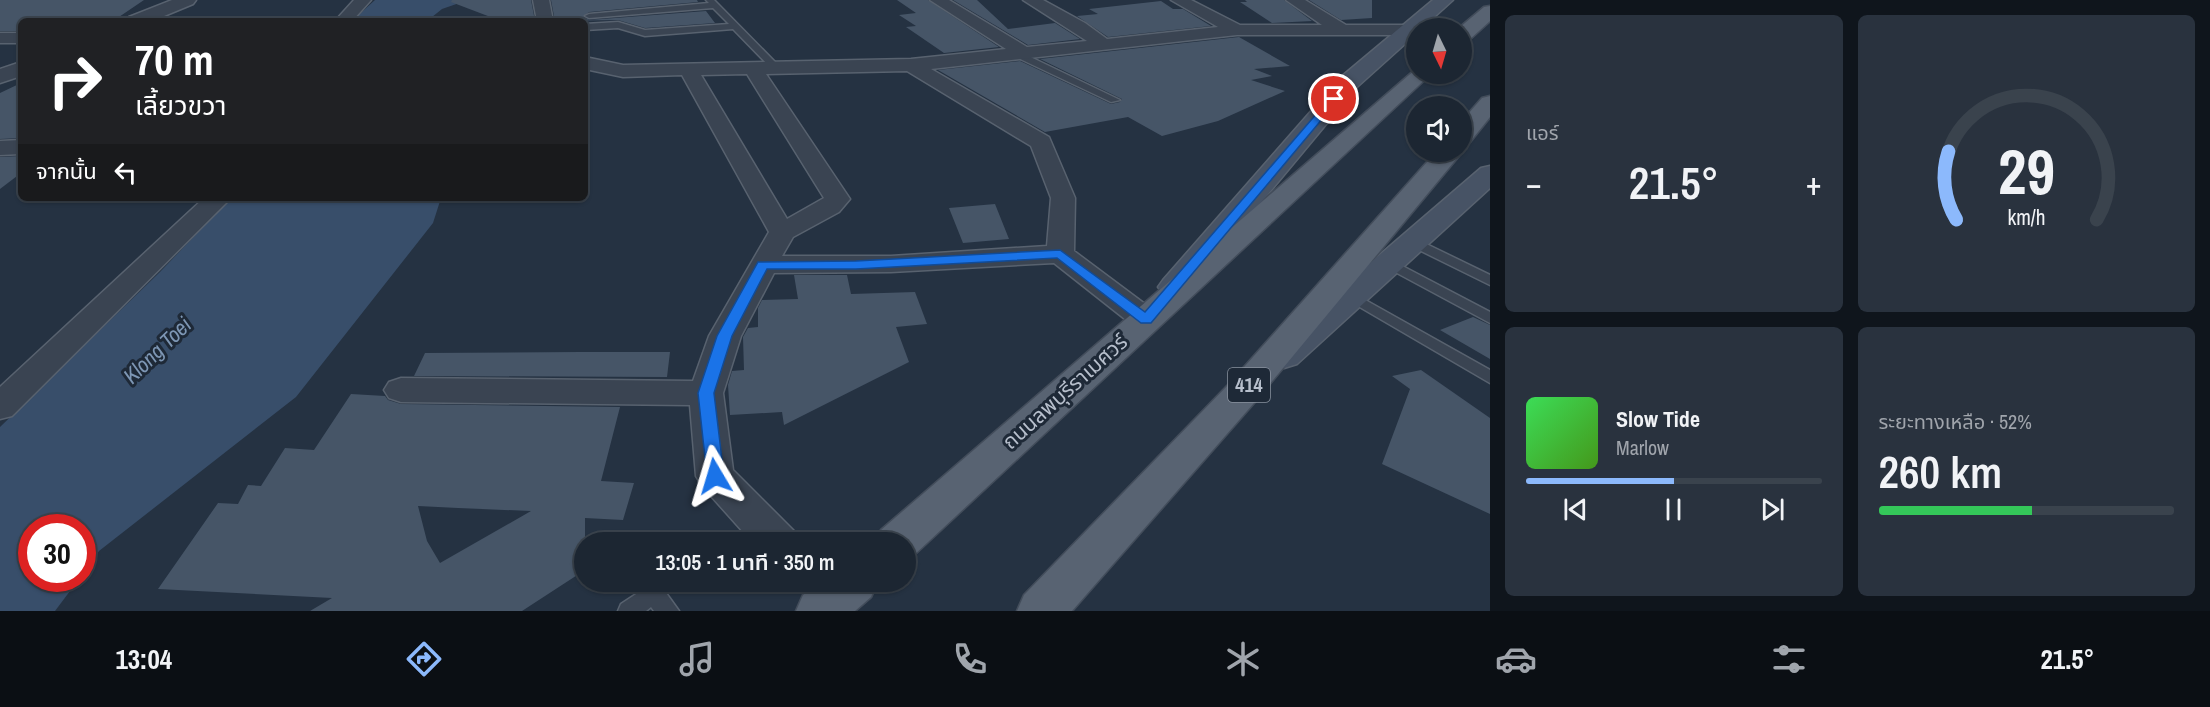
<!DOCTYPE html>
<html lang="th">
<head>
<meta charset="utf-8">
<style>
  :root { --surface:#1c2632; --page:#29323e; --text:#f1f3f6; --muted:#a0a5ac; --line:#3a434d; --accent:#8cb9fc }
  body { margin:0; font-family:"Archivo Narrow","Noto Sans Thai",sans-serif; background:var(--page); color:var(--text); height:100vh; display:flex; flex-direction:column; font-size:22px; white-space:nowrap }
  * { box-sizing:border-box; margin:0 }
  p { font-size:20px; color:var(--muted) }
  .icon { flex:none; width:33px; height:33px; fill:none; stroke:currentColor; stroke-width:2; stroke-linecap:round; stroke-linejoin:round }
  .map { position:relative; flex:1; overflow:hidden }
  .drawer { display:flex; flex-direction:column; gap:15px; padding:15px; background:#0f151c; width:720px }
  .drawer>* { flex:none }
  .top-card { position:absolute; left:18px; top:18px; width:570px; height:183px; border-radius:9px; box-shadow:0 2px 4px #0004,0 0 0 2px var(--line); background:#202124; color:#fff; overflow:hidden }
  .needle { width:39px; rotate:175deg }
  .buttons { position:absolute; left:1406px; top:18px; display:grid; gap:12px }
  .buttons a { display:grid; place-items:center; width:66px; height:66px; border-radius:50%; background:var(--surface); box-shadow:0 2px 4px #0004,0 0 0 2px var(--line); font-size:30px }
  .speed { position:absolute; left:18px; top:514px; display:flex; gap:12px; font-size:30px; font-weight:700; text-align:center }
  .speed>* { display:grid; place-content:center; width:78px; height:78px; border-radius:50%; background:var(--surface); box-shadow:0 2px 4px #0004,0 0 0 2px var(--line); line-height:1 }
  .speed .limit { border:9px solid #d22; background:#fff; color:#111 }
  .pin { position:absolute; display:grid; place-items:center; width:51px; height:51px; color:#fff; margin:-26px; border:3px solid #fff; border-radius:50%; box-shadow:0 2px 6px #0007 }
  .me { position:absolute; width:66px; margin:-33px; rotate:353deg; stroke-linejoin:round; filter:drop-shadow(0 0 4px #0008) }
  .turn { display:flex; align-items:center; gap:21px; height:126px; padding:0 18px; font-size:27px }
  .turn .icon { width:78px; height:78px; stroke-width:2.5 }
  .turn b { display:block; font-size:42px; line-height:51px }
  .then { display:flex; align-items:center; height:57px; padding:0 18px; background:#0003; gap:12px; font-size:22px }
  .big { font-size:45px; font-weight:600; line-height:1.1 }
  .drawer .tile { flex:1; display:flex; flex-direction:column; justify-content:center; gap:9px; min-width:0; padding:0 21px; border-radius:9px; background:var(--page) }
  .drawer .dial { align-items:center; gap:0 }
  .dial svg { height:156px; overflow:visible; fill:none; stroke:var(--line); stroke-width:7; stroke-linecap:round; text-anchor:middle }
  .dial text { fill:var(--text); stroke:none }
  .song { display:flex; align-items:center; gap:18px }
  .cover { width:72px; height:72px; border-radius:9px; background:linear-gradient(135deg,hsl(130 70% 55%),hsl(100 70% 35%)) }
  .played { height:6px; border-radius:3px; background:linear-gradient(90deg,var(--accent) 50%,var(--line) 50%) }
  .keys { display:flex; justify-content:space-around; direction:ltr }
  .heat { display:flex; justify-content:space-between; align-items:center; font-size:33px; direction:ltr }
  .charge { height:9px; border-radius:4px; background:linear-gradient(90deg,#34c759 52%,var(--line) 0) }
  .drawer .tiles { flex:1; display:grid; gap:15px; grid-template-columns:repeat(2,1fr) }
  .trip { position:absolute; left:574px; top:532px; width:342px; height:60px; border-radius:30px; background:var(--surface); box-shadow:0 2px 4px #0004,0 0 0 2px var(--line); font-weight:600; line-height:60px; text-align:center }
  .dock { display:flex; height:96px; justify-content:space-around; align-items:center; background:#0b0f14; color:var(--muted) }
  .dock .icon { width:42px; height:42px }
  .dock .selected { color:var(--accent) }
  .dock b { font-size:27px; color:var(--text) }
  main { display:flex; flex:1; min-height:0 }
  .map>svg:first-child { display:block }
  .water { fill:#384e6a }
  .building { fill:#465567; fill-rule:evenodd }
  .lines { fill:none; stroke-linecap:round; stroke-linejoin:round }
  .service-casing { stroke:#58626f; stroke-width:3 }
  .minor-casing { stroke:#58626f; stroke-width:3 }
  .tertiary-casing { stroke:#58626f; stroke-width:3 }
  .secondary-casing { stroke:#58626f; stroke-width:3 }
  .primary-casing { stroke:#434d5b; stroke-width:3 }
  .service { fill:#3a4452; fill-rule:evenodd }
  .minor { fill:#3a4452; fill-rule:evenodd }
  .tertiary { fill:#3a4452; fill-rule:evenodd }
  .secondary { fill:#475365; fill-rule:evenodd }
  .primary { fill:#586372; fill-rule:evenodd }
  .route { fill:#1a73e8; stroke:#114b97; stroke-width:1.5 }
  .labels { text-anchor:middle; stroke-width:6; stroke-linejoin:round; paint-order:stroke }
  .shield { fill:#1e2937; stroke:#89929f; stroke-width:1.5 }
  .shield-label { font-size:20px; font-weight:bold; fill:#b7bfcc }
  .street-label { font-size:21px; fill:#b7bfcc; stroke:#1e2937 }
  .water-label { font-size:22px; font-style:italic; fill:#7d96b4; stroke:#1e2937 }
</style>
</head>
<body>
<main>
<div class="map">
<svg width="1490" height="611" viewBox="0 0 1490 611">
  <rect width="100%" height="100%" fill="#253242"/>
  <path class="water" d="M375,0H468L442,9L427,21H352Z
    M231,198H441L433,223L296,397L99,551L83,574L82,528H32V579H79L55,611H0V427L160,272Z"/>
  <path class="building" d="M0,0H144L113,21H21V31H0Z
    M452,0H531L535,21H501L451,2Z
    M551,0H697L698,2L589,12L583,17L589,20L706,11L715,23L645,28L618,20L555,21Z
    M897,0H928L999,47L944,53L906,27L916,26L899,15L916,13Z
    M953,0H977L1008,29L1055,23L1080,39L1028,45Z
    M1245,0H1284L1312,21L1272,23L1240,2H1247Z
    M1309,0H1372V18L1341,20Z
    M1161,1L1173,9H1183L1211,26L1108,37L1077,16L1098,14L1089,9Z
    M1239,37L1290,66L1254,69L1272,76L1251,80L1285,91L1218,121L1162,136L1128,117L1045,132L938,70L1020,61L1111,104L1120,102L1122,99L1040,59Z
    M21,83V138L0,139V93Z
    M21,156V173L0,189V157Z
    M995,204L1009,239L963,243L949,208Z
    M794,275H847L851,294L915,292L927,324L896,327L909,362L784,425L782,412L730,415L728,385L732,371L744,370L743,337L748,328L758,327V308L762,300L798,299Z
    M1473,317L1490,325V359L1440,330Z
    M581,352H670L667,377L414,376L425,353Z
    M1421,370L1490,418V514L1382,464L1410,389L1392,376Z
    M351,394L385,396L388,400L401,404L620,407L601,481L634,483L623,520L585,518V570L522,611H310L332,598L158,589L218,503L238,504L248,485L261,486L285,448L314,450ZM418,506L458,508L531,511L440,563L427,541Z"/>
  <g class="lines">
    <defs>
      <path id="service" d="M706,0H714L779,66V70H773L733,29L645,36L618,28L585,30V24L618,22L645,30L729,24L713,8L589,18L585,16L589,14L709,3Z
        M1014,52H1020L1120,100L1111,102L1014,56Z
        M1414,238L1490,275V285L1409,245L1407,242L1409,239Z
        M1389,259L1490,312V323L1384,266L1382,263L1384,260Z
        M1351,292L1490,370V383L1346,299L1344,296Z
        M653,583L661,586L679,611H654L651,607L646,611H618L621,604Z"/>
      <path id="minor" d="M354,0H371L352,21H335Z
        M533,0H549L553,21H537Z
        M930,0H949L1027,47L1087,41L1023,0H1043L1085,23L1107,39L1218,27L1171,0H1191L1240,25H1322L1286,0H1305L1346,25H1409L1417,28L1415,34L1409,35H1237L931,69L1049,137L1075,198L1074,251L1157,313L1161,320L1157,327L1146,330L1135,327L1054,263L891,272L774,273L741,336L723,393L733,470L794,531L800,543H753L702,486L696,476L690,405L401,402L389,398L384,390L389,382L401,378L693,381L709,336L769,232L682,75L623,77L585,69V57L623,65L911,59L1006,49ZM907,71L1031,146L1051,198L1047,246L891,256H782L793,237L839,212L850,199L766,74ZM747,74L824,198L787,219L701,75Z
        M0,33H21V43H0Z
        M21,140V154L0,155V141Z
        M204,198H231L12,416L0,419V387Z"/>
      <path id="tertiary" d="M172,0H196L193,4L152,21H127L129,17Z
        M21,62V76L0,83V69Z"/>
      <path id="secondary" d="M1433,0H1453L1422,28H1416V34L1357,87L1185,294L1174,297L1163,294L1158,287L1163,280L1341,77Z
        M1490,166V188L1297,364L1284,368L1271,364L1266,356L1271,348L1481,168Z"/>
      <path id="primary" d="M1490,6V21L1468,41L1461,43L1459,28L1484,7Z
        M1416,69V74H1431L913,556L906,559V543H874L881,530Z
        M1490,96V117L1470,142L1461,144V122L1482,98Z
        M1461,151L1462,152L1458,157L1254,403L1072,611H1017L1024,595L1228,385L1436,152Z
        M819,582H878L871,597L855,611H796L803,595Z"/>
    </defs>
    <use href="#service" class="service-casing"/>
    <use href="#minor" class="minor-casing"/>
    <use href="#tertiary" class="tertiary-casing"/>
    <use href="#secondary" class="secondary-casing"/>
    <use href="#primary" class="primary-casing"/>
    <use href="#service" class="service"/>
    <use href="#minor" class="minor"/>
    <use href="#tertiary" class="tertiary"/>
    <use href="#secondary" class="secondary"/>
    <use href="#primary" class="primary"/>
  </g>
  <path class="route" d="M1331,97L1339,99L1151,323H1141L1057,258L856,269H767L732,336L714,393L724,476L721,480L715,482L709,480L707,476L698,393L717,336L758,262L856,261L1060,250L1145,312Z"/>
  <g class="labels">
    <rect class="shield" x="1228" y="368" width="42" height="34" rx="4.5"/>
    <g class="shield-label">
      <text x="1249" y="392">414</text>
    </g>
    <g class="street-label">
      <text transform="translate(1065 392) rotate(-42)" y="7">ถนนลพบุรีราเมศวร์</text>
    </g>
    <g class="water-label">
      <text transform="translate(157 350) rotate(-44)" y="8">Klong Toei</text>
    </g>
  </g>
</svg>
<div class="buttons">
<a><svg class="needle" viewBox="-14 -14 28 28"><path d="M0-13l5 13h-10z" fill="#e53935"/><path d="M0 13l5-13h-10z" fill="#a0a5ac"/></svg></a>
<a><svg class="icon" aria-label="sound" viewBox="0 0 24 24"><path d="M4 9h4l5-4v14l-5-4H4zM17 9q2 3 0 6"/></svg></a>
</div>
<div class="speed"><div class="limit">30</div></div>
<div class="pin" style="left:1334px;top:99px;background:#d93025"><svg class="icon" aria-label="arrive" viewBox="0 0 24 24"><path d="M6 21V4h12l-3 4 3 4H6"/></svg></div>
<svg class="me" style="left:715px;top:476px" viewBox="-20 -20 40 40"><path d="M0-17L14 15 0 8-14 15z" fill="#1a73e8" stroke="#fff" stroke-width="4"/></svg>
<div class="trip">13:05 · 1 นาที · 350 m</div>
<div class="top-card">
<div class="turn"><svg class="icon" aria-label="right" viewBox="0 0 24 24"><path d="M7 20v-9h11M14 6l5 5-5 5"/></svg><div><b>70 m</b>เลี้ยวขวา</div></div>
<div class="then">จากนั้น<svg class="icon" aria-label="left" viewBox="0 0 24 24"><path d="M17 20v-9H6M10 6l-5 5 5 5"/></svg></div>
</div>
</div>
<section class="drawer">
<div class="tiles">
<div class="tile"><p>แอร์</p>
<div class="heat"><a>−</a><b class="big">21.5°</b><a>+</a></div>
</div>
<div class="tile dial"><svg viewBox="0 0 100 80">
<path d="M14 69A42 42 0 1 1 86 69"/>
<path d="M14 69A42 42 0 0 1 10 34" stroke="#8cb9fc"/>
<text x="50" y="56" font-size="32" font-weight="700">29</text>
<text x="50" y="72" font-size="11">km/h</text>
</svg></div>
<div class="tile">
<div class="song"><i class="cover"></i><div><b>Slow Tide</b><p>Marlow</p></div></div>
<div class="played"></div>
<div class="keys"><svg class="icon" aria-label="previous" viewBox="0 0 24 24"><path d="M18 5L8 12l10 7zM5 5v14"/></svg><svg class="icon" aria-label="pause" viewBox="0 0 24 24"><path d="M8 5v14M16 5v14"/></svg><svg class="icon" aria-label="next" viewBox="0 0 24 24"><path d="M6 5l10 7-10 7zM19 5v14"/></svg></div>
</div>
<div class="tile"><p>ระยะทางเหลือ · 52%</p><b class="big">260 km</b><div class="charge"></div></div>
</div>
</section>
</main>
<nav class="dock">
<b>13:04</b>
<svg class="icon selected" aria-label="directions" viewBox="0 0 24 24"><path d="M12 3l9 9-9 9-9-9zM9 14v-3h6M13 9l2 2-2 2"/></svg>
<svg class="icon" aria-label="music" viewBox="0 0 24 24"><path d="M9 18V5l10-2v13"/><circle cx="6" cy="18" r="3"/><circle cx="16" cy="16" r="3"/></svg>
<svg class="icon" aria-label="phone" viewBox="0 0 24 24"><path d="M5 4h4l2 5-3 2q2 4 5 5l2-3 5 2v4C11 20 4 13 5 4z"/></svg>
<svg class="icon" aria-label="climate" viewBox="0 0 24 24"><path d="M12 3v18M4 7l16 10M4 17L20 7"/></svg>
<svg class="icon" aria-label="car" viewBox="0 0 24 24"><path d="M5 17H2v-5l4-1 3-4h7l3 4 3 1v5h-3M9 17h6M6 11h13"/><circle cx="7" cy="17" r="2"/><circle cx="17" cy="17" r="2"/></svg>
<svg class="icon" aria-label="filters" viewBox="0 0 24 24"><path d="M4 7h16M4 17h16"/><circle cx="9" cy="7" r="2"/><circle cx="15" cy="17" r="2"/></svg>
<b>21.5°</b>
</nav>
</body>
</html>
